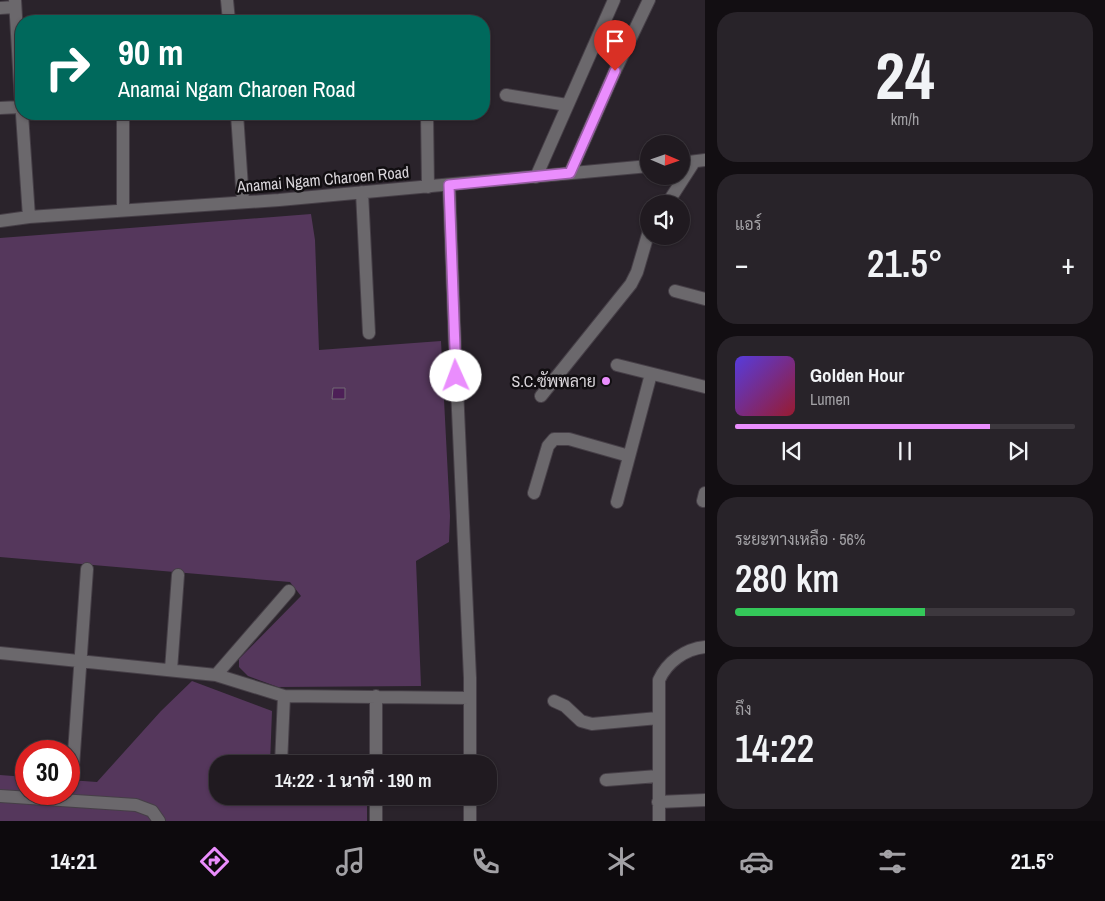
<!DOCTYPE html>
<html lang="th">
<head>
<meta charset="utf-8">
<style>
  :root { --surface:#201a20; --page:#282329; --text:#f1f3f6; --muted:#a2a1a5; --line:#3d383e; --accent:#ea8dfd }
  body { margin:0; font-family:"Archivo Narrow",Sarabun,sans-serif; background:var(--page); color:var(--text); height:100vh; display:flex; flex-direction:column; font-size:19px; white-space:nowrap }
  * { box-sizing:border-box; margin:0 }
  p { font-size:16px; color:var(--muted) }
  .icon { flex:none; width:28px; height:28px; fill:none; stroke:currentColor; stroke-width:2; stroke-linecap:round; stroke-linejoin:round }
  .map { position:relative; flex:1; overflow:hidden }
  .side { display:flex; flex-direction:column; gap:12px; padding:12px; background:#120e12; width:400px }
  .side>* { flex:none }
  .guide { position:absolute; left:15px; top:15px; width:475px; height:105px; border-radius:20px; box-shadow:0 1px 4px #0004,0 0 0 1px var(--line); background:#00695c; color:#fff; overflow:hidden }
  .needle { width:32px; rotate:92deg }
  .controls { position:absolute; left:640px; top:135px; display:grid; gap:10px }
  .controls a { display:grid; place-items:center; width:50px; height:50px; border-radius:50%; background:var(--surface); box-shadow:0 1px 4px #0004,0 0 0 1px var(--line); font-size:25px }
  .speed { position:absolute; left:15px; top:740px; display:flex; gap:10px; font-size:25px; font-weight:700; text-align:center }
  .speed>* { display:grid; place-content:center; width:65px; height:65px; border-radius:50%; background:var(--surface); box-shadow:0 1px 4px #0004,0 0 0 1px var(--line); line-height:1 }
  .speed .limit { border:8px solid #d22; background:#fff; color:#111 }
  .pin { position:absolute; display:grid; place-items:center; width:42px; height:42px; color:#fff; margin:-51px -21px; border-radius:50% 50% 50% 0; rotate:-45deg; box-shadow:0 0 5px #0007 }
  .pin .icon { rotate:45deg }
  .me { position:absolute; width:55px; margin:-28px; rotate:358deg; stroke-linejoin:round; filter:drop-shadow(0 0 4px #0008) }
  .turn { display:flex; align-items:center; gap:18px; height:105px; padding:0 20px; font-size:22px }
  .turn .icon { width:65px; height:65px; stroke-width:2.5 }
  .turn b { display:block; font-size:35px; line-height:42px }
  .big { font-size:38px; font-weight:600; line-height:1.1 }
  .side .card { flex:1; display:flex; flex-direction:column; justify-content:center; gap:8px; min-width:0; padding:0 18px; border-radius:20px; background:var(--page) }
  .side .dial { align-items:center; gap:0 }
  .dial b { font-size:65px; line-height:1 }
  .song { display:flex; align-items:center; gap:15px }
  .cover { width:60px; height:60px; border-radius:8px; background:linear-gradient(135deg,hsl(250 70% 55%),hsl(350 70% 35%)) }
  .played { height:5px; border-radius:2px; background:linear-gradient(90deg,var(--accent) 75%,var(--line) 75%) }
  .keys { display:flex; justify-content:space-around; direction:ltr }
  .heat { display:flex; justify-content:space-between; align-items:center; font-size:28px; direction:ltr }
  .charge { height:8px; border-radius:4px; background:linear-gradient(90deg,#34c759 56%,var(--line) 0) }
  .trip { position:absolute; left:209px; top:755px; width:288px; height:50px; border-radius:20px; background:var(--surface); box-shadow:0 1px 4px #0004,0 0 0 1px var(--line); font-weight:600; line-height:50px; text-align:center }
  .dock { display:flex; height:80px; justify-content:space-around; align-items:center; background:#0d0a0d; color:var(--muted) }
  .dock .icon { width:35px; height:35px }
  .dock .current { color:var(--accent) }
  .dock b { font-size:22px; color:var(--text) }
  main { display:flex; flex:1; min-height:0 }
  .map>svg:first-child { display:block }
  .green { fill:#55375c }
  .building { fill:#4d1f57; stroke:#736b75 }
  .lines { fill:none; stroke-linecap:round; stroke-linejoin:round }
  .minor-casing { stroke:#463f47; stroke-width:14 }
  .minor { stroke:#6b686c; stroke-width:12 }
  .route-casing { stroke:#985ca4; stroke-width:12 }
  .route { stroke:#ea8dfd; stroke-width:9 }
  .poi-dot { fill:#ea8dfd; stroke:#110e11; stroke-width:2 }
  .labels { text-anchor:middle; stroke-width:5; stroke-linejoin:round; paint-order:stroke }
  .street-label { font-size:16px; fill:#d9d5da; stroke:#110e11 }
  .poi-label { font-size:16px; fill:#d9d5da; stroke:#110e11; text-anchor:end }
</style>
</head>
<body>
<main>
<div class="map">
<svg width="705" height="821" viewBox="0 0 705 821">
  <rect width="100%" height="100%" fill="#2a232b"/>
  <path class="green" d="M311,214L315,240L319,350L441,341L450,516L449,542L416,561L421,686L278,687L248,676L239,667V659L301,596L290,582L0,557V238Z
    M192,681L272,711L270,764H218V796H280L367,803V821H0V775L26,777V794H69V780L97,782L161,711Z"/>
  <path class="building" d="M333,388H345V399H332Z"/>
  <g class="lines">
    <defs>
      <path id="minor" d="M15,0L21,102
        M227,0L229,21
        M0,8L15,7
        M506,95L567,105
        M0,108L21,107
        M22,114L29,217
        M123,114V210
        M237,114L243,202
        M427,114L428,187
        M681,163L705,160
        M570,173L615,71L649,0
        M536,177L614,0
        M449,185L456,376
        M362,192L369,333
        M667,204L694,162
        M0,221L29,217L279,200L649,166
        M675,291L705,299
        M617,365L705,387
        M457,388L470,678V764
        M541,396L631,284L637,272L649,231
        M534,493L548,446L554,439H569L629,456
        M703,501L705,493
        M617,502L651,374
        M0,653L216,675L284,696L470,698
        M171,670L178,575
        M216,675L289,591
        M554,701L565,706L581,721L592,724L658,718
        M281,764L284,696
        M376,764V696
        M73,767L87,569
        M606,780L658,776
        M0,796L136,805L152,811L159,821
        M658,802L705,800
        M376,821V796
        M470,821V796
        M659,821V680C667,662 685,649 705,647"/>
    </defs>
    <use href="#minor" class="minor-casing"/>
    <use href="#minor" class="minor"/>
  </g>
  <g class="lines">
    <defs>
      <path id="route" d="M456,376L449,185L570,173L615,71"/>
    </defs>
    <use href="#route" class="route-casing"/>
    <use href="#route" class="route"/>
  </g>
  <circle class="poi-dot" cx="606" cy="381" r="5"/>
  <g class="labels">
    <g class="street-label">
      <text transform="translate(323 179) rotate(-5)" y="6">Anamai Ngam Charoen Road</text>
    </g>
    <g class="poi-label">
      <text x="596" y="387">S.C.ซัพพลาย</text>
    </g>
  </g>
</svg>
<div class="controls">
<a><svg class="needle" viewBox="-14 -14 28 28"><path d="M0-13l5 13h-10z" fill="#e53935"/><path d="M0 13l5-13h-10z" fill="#a2a1a5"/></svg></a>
<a><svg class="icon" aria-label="sound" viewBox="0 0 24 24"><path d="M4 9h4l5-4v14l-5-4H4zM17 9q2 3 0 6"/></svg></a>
</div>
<div class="speed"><div class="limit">30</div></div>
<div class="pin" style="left:615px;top:71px;background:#d93025"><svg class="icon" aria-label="arrive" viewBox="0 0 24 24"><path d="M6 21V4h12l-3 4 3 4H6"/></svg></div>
<svg class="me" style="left:456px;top:376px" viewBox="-20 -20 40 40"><circle r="19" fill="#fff"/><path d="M0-13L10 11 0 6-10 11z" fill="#ea8dfd"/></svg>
<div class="trip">14:22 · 1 นาที · 190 m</div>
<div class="guide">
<div class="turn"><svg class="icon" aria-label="right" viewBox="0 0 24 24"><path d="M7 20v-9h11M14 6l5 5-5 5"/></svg><div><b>90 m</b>Anamai Ngam Charoen Road</div></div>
</div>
</div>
<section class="side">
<div class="card dial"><b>24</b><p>km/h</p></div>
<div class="card"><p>แอร์</p>
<div class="heat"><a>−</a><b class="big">21.5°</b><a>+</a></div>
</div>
<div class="card">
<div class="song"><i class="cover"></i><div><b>Golden Hour</b><p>Lumen</p></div></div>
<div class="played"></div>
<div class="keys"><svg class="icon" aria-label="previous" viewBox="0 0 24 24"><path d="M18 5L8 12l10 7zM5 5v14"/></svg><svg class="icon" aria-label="pause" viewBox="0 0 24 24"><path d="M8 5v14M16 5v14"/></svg><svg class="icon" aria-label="next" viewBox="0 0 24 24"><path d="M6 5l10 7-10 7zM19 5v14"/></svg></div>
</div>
<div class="card"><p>ระยะทางเหลือ · 56%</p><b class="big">280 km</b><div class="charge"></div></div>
<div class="card"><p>ถึง</p><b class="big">14:22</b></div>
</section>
</main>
<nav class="dock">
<b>14:21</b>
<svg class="icon current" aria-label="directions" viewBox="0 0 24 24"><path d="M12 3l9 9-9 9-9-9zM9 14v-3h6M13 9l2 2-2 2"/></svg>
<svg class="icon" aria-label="music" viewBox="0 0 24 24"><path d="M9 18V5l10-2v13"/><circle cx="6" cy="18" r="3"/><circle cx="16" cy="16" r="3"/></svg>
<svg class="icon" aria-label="phone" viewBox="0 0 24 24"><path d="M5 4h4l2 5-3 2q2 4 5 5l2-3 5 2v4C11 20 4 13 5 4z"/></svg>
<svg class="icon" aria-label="climate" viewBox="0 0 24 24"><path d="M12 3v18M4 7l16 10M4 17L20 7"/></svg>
<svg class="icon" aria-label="car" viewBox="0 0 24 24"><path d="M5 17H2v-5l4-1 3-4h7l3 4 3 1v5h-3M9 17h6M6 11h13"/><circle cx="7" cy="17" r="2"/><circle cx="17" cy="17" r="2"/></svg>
<svg class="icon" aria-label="filters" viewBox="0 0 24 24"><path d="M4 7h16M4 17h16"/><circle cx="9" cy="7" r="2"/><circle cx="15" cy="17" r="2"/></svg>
<b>21.5°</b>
</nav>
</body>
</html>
